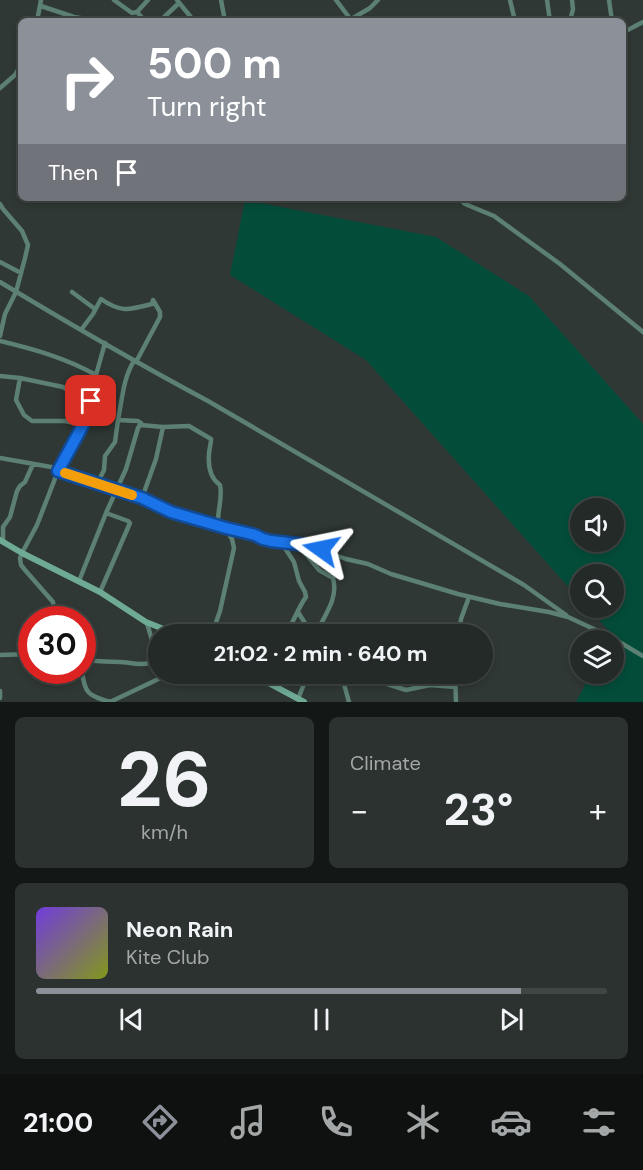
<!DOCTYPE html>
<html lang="en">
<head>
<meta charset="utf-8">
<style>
  :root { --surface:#232a27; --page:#2b322f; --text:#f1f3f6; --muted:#a3a7a7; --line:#404644; --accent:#8c9099 }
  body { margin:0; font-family:"DM Sans",sans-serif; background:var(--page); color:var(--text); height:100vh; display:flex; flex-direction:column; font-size:22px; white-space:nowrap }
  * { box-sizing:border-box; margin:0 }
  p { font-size:20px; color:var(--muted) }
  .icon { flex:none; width:33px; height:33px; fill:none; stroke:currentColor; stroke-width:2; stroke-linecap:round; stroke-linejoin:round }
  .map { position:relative; height:702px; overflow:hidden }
  .sheet { display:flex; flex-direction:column; gap:15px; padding:15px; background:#131715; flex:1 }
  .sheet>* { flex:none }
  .hud { position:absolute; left:18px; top:18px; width:608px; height:183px; border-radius:9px; box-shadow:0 3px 9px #0003,0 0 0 2px var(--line); background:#8c9099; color:#fff; overflow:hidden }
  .tools { position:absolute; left:570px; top:498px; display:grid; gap:12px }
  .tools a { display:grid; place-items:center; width:54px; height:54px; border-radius:50%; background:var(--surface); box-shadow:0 3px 9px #0003,0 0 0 2px var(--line); font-size:30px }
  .speed { position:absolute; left:18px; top:606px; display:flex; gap:12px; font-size:30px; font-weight:700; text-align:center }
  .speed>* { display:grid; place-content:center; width:78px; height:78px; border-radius:50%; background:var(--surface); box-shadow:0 3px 9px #0003,0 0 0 2px var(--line); line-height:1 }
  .speed .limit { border:9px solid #d22; background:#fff; color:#111 }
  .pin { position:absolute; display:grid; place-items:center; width:51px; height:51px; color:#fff; margin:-26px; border-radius:12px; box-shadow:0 3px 9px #0006 }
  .me { position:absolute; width:66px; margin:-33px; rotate:282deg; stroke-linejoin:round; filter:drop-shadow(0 0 4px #0008) }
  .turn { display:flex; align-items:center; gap:21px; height:126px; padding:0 30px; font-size:27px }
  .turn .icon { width:78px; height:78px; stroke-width:2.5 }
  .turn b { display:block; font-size:42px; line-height:51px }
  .then { display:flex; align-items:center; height:57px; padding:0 30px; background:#0003; gap:12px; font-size:22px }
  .big { font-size:45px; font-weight:700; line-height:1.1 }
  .sheet .card { flex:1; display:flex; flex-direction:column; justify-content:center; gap:9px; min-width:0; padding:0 21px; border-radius:9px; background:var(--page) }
  .sheet .dial { align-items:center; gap:0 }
  .dial b { font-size:78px; line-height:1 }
  .song { display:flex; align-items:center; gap:18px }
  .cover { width:72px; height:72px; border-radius:9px; background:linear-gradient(135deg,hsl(260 70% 55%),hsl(70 70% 35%)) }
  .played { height:6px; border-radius:3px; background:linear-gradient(90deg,var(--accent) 85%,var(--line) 85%) }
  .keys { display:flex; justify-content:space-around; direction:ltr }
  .heat { display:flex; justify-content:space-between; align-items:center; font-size:33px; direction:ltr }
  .sheet .tiles { flex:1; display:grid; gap:15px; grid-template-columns:1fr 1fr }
  .card:last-child { grid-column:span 2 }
  .trip { position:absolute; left:148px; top:624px; width:345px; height:60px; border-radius:30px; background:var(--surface); box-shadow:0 3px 9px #0003,0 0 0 2px var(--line); font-weight:700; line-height:60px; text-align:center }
  .tab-bar { display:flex; height:96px; justify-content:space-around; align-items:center; background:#0e1110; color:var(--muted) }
  .tab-bar .icon { width:42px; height:42px }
  .tab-bar .selected { color:var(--accent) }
  .tab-bar b { font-size:27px; color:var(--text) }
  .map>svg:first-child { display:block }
  .green { fill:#044c3a; fill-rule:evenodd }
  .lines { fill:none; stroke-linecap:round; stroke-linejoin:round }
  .minor { stroke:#5c8073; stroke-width:4.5 }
  .secondary { stroke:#6faa95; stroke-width:6 }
  .route-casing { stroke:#114b97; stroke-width:15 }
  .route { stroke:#1a73e8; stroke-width:10 }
  .slow { stroke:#f59e0b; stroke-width:10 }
</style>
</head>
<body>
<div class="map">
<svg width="643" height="702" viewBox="0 0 643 702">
  <rect width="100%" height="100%" fill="#2f3834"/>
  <path class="green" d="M245,200L436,237L529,296L643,424V702H576L591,674H614V640H607L611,633L588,608H614V574H580V600L366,360L230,275ZM580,508H614V542H580Z"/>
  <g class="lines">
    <path class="minor" d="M114,0L132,13L137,12L148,0
      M177,0L194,21
      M221,0L225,21
      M336,0L351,20
      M510,0L515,21
      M547,0L550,21
      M609,0L612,21
      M41,6L74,17L98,21
      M137,12L145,21
      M37,21L41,0
      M160,21L179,3
      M309,21H313
      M348,21L370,8L378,0
      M570,21L573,9L572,0
      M622,33L643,22
      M0,88L15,75L21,65
      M459,198L465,204L494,216L520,235L560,264L643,332
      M0,204L3,209L22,231L28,245L25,258L16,292L5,314L0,336
      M0,262L21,273
      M0,282C68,323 137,363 208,401L524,585L566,615
      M72,292L95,309
      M81,330L93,314L101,299C121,313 129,310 152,304L153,300L160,312V317L136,362
      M0,341C33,349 66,358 96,375
      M0,376L20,378L63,387L73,393L91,401
      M20,378L16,400L24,415L32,421H65L83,425
      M141,425L163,427L156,459L142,498
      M163,427L189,426L211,439C211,445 209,449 209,454C208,466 210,478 220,485C223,498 217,511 218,525
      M0,458L51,467L142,498L171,511L226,529L255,535L263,539L307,545L346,559L368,564L391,574L458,594L500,604L549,612L568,617L611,637L643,656
      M95,483L100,478L104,470L105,456L115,442L118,420
      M3,541V527L10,517L17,491L20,486L25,482L33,464
      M281,542L294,562L299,581L305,592L306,597C299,606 293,623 286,634
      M294,544L302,549L319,570L333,578C339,599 323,617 316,634
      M79,581L106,513
      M100,592L130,523L128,521L106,513L126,469L138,428L141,423L138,421L118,420C122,401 123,378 134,361
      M298,612L308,628L313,634
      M47,620L54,610L53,602L25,570L21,565L20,558L22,553L37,525L58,471L83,425L91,401L96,375L105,343
      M212,634L220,611L234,548L232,539L226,529
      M459,634L461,619L469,597
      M0,655L32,654
      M82,660C95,661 106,662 119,662C129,662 139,666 149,663L156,654L147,623
      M82,670C84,694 89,696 111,702
      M328,674L349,679L384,683L406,690L430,685L455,687
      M455,674L456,702
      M339,677L344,684L349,702
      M268,682L271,674
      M0,691V698
      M298,699L308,674
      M110,702L169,674"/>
    <path class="secondary" d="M0,540L22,553L100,592L146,622L176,634
      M252,674L304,702"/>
  </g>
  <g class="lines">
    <defs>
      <path id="route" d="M91,401L83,425L58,471L142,498L171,512L226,528L255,535L263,539L271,541L307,545L321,549"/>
    </defs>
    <use href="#route" class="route-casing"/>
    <use href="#route" class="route"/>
    <path class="slow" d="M65,473L132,495"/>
  </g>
</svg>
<div class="tools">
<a><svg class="icon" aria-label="sound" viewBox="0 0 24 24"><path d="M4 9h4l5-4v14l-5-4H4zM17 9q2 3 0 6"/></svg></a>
<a><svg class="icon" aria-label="search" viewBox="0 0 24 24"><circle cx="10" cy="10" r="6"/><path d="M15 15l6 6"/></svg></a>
<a><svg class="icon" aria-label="layers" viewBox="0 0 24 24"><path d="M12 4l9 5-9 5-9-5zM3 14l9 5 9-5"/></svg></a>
</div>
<div class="speed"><div class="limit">30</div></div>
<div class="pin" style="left:91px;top:401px;background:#d93025"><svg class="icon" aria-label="arrive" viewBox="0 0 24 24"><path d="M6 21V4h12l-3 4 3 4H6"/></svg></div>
<svg class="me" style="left:321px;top:549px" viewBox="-20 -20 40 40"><path d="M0-17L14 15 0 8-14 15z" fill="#1a73e8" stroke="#fff" stroke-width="4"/></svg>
<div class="trip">21:02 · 2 min · 640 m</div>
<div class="hud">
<div class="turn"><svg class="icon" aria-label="right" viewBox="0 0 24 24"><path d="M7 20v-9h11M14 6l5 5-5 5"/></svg><div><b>500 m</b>Turn right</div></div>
<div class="then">Then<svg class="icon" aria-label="arrive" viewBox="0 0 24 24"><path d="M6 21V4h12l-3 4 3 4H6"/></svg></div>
</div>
</div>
<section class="sheet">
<div class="tiles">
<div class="card dial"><b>26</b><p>km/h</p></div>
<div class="card"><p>Climate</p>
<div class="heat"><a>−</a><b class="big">23°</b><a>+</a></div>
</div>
<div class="card">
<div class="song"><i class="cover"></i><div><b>Neon Rain</b><p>Kite Club</p></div></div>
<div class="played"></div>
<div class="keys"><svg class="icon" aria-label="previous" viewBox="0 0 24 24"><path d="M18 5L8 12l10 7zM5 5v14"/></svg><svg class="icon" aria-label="pause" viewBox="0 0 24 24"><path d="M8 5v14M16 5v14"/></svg><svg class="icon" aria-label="next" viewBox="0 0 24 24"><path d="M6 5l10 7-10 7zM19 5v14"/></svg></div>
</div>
</div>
</section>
<nav class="tab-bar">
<b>21:00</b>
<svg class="icon selected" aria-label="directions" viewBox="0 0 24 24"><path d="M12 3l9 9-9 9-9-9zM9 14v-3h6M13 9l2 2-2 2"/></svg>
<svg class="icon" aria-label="music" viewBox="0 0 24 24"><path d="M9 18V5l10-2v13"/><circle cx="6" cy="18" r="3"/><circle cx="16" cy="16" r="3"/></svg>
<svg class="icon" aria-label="phone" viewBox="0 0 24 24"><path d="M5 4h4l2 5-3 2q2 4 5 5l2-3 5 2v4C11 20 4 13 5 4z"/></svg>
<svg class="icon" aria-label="climate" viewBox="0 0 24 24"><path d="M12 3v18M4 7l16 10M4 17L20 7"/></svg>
<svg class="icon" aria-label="car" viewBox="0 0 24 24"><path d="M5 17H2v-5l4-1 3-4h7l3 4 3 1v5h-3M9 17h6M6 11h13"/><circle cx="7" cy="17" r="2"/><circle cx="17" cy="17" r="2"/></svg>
<svg class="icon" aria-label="filters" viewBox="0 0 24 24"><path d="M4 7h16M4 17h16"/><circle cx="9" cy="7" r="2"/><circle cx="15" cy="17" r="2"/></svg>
</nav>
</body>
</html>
